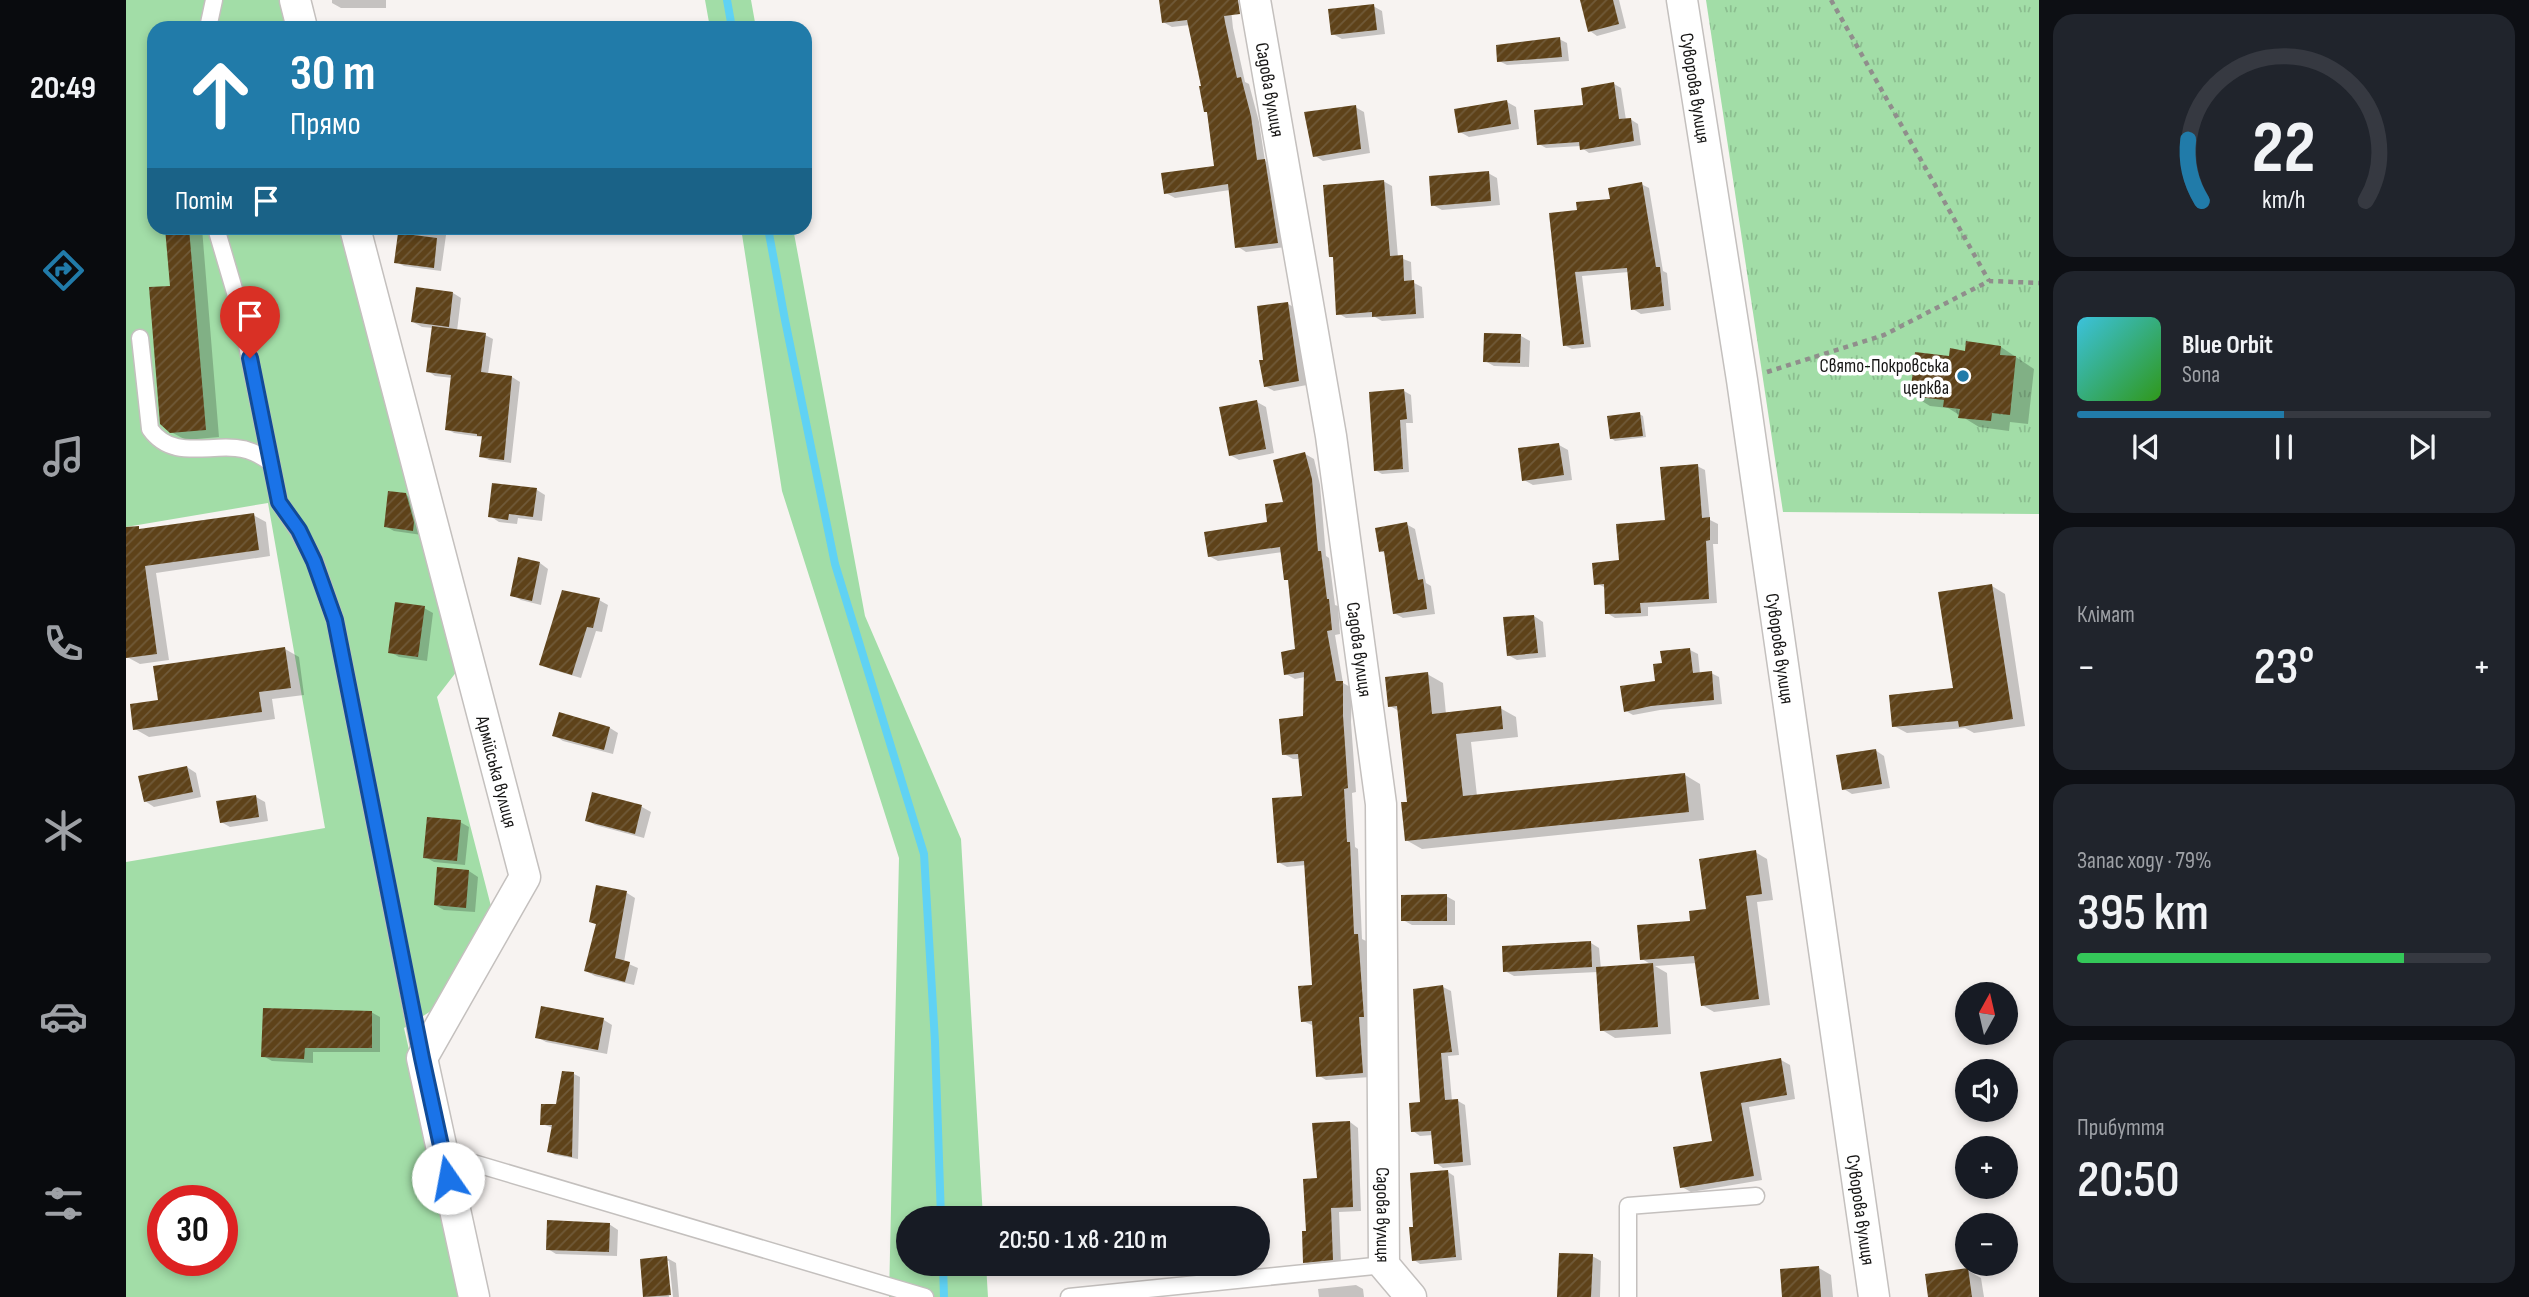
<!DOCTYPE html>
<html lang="uk">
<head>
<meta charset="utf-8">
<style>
  :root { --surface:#171b24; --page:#20242c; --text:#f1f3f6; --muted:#9ea1a6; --line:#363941; --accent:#217ba9 }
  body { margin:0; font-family:"Sofia Sans Condensed",sans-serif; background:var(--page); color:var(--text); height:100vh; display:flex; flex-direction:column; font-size:26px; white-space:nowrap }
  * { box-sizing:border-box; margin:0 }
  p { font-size:23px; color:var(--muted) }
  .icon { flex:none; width:38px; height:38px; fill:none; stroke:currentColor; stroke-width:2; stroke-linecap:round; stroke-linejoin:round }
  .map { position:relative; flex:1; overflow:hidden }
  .sheet { display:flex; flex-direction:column; gap:14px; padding:14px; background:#0d0f14; width:490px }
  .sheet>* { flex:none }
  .top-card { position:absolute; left:21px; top:21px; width:665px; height:214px; border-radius:21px; box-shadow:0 4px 10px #0003; background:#217ba9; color:#fff; overflow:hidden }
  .needle { width:46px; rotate:8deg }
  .buttons { position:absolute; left:1829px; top:982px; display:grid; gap:14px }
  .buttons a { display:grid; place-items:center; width:63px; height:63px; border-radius:50%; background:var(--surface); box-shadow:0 4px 10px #0003; font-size:35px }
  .speed { position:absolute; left:21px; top:1185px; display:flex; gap:14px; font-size:35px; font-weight:700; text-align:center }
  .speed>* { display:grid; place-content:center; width:91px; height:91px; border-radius:50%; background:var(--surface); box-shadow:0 4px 10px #0003; line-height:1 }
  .speed .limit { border:10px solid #d22; background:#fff; color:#111 }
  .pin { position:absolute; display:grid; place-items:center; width:60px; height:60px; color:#fff; margin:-72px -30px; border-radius:50% 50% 50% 0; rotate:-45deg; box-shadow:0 0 7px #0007 }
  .pin .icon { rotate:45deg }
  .me { position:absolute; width:77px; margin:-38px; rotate:348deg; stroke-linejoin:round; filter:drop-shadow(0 0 5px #0008) }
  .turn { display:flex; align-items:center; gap:24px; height:147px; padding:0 28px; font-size:32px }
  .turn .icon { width:91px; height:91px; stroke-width:2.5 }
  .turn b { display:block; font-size:49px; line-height:60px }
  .then { display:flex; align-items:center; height:66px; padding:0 28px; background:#0003; gap:14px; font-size:26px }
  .big { font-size:52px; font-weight:600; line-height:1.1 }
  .sheet .widget { flex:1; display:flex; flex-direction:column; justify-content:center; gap:10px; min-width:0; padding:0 24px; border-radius:21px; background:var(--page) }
  .sheet .dial { align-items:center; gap:0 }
  .dial svg { height:182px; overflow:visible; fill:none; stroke:var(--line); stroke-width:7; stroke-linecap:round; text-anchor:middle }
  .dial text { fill:var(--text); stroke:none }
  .song { display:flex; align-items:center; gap:21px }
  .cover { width:84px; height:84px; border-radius:10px; background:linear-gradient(135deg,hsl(190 70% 55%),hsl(110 70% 35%)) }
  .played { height:7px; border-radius:4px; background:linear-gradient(90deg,var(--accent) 50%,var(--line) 50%) }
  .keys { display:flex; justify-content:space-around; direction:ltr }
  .heat { display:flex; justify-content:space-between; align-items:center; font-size:38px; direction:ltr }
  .charge { height:10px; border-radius:5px; background:linear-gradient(90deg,#34c759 79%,var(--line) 0) }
  .trip { position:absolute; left:770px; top:1206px; width:374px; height:70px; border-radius:35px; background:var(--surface); box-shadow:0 4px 10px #0003; font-weight:600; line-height:70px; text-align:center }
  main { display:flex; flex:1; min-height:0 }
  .menu { display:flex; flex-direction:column; width:126px; justify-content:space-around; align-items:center; background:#090b0e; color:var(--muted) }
  .menu .icon { width:49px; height:49px }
  .menu .current { color:var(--accent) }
  .menu b { font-size:32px; color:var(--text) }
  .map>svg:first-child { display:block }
  .grass { fill:#a2dda7; fill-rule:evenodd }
  .park { fill:url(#park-tufts) }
  .shadow { fill:#0003 }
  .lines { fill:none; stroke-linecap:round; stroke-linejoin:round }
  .stream { stroke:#60d2f4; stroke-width:8 }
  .building { fill:url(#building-hatch) }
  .lane-casing { stroke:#c4c0be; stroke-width:19 }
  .street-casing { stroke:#c4c0be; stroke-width:33 }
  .path { stroke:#908e8c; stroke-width:4.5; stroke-dasharray:5 5; stroke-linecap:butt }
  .lane { stroke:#fff; stroke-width:16 }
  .street { stroke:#fff; stroke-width:30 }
  .route-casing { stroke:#114b97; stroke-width:18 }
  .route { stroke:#1a73e8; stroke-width:12 }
  .poi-dot { fill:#217ba9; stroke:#fff; stroke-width:2.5 }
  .labels { text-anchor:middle; stroke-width:7; stroke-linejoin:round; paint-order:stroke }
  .street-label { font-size:19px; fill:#171615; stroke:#fff }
  .poi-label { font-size:19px; fill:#171615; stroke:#fff; text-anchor:end }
</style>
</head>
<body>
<main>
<nav class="menu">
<b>20:49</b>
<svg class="icon current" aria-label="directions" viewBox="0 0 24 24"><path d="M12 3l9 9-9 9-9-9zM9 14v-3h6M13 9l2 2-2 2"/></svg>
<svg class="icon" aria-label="music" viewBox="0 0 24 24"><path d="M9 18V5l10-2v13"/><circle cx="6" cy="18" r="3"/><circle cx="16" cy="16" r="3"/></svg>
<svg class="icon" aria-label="phone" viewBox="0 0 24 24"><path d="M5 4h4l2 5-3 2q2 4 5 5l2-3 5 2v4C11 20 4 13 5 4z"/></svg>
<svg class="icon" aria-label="climate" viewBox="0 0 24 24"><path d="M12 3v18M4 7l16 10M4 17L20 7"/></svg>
<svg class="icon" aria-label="car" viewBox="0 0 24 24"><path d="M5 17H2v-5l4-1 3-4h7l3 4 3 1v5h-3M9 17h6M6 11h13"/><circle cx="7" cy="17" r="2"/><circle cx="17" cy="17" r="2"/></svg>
<svg class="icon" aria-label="filters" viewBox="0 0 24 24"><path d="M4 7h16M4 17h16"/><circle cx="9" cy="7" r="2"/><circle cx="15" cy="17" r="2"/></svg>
</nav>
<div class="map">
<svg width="1913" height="1297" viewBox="0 0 1913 1297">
  <defs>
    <pattern id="park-tufts" width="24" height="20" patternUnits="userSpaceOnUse" patternTransform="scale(1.75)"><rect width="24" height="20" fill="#a2dda7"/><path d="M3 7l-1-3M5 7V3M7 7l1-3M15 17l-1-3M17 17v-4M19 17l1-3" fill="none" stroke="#8bbd8f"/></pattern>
    <pattern id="building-hatch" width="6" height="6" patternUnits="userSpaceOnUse" patternTransform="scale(1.75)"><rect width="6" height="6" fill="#5e4219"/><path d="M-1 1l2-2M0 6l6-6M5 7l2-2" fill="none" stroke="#705a39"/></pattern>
  </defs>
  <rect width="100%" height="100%" fill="#f7f3f1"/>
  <path class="grass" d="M0,0H163L170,28H28V228H223L338,662L311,697L367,914L305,1011L278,1028L340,1297H0V862L199,828L142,503L0,527ZM37,1200H96V1260H37Z
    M579,0H625L630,28H584Z
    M615,228H667L739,616L835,839L857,1218H782V1264H860L862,1297H763L773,858L656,491Z"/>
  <path class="park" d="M1580,0H1913V514L1657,512Z"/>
  <path class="shadow" d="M206,0H260V8H215L206,3Z
    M1035,0H1104L1107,28L1119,82L1123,84L1133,122L1139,161L1147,166L1160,247L1120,252L1111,246L1104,190L1049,198L1040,193L1090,167L1077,87L1064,25L1046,27L1037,22Z
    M1456,0H1493L1500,28L1471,36L1464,31Z
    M1247,6L1256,11L1259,34L1216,39L1207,34Z
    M1433,39L1441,43L1443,61L1381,65L1373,61Z
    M1488,84L1495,88L1500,120L1504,119L1512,124L1515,145L1463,153L1456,148L1455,146L1420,148L1413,144Z
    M1381,102L1390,107L1393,129L1343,137L1334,132Z
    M1229,107L1238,112L1244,153L1197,161L1188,155Z
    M1362,173L1371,178L1374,205L1316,210L1307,205Z
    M1257,181L1266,186L1272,257L1285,262L1286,282L1296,287L1298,318L1256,321L1249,317L1220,318L1212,313L1209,259L1205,256Z
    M1515,184L1523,188L1537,271L1541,273L1545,310L1515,314L1507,309L1503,272L1456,276L1465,347L1446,349L1438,345L1453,211L1486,201Z
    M41,228H76L93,437L60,440L45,432V287Z
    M275,228H321L315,271L278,266L270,262Z
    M327,293L335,298L331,331L359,335L367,339L362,374L386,377L394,382L385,463L363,460L355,456L357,438L355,437L328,433L321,429L327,378L309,376L302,371L308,328L296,327L287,322Z
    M1162,304L1171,309L1181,385L1148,391L1139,386L1138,361Z
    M1360,335L1395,336L1404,341L1403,367L1368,366L1359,361Z
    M1875,347L1908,369L1902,424L1884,422L1883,431L1853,427L1822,408L1804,406L1786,395L1824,358L1841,353Z
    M1278,391L1285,395L1287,423H1280L1283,472L1256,474L1249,470Z
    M1131,402L1140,407L1148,453L1113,460L1104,455Z
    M1513,414L1517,416L1520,437L1489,441L1485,438Z
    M1433,445L1442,450L1446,480L1407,485L1398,480Z
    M1179,454L1188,459L1194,485L1200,556L1203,558L1209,605L1212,606L1214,634L1209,635L1217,683L1226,688L1225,722L1230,792L1226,793L1229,847L1232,849L1236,939L1240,941L1246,1021H1241L1245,1077L1200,1080L1192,1075L1188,1026L1177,1021L1188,987L1180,865L1161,867L1152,862L1178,798L1174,759H1167L1158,754L1179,718V677L1169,679L1160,674L1171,651L1163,581L1160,579L1157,552L1092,561L1083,556L1143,524L1159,503Z
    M1571,466L1579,470L1584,520L1592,524V544H1587L1591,603L1522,607V616L1489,618L1481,613L1480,588L1470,583L1540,522Z
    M411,490L419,495L416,521L392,518L391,524L373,522L364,516Z
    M280,495L289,500L296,535L268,531L259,526Z
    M127,515L140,522L144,556L30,573L43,660L14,664L1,657L0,533Z
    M1280,524L1289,529L1300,583L1305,586L1309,614L1277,618L1268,613L1260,554L1255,551Z
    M414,563L422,569L415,605L395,600L386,595Z
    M1866,586L1879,594L1899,726L1848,733L1839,728L1781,733L1768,726L1829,690Z
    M473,600L482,605L476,632L470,631L455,678L424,669L415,664Z
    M298,608L307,613L301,661L273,657L264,652Z
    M1408,616L1417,622L1420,657L1391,660L1382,655Z
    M159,649L173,657L178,695L146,699L149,719L23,737L9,729L34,701Z
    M1564,650L1572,654L1574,674L1585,673L1593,677L1596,704L1534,710L1507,715L1500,711L1531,682L1538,665Z
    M1301,674L1317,683L1320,714L1374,708L1390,717L1392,737L1345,742L1351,796L1559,775L1574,784L1578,820L1296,849L1280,840L1283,803L1273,711L1264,706Z
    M484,728L492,733L487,754L437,741L428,735Z
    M1749,750L1758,756L1764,788L1726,794L1718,789Z
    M61,767L70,773L75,797L28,807L19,801Z
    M467,794L516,807L525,812L518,838L469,825L461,820Z
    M130,797L139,802L142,821L104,827L95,822Z
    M334,822L343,827L339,865L308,862L299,857Z
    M1629,852L1641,859L1647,900L1631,902L1644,1005L1588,1012L1576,1005L1571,963L1529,966L1541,973L1545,1034L1489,1038L1476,1030L1472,972L1388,976L1379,971L1465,943L1473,948L1475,969L1526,965L1516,959L1582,911Z
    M343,871L352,877L349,912L318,910L309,905Z
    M501,893L509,898L498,962L512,968L508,985L469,976L460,971L472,925L465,922Z
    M1320,896L1329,901V925H1286L1277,920Z
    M1317,987L1325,991L1333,1055L1322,1056L1326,1101H1332L1339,1105L1345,1165L1317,1168L1310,1163L1307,1135L1294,1136L1287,1131L1296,1103Z
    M245,1012L254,1017V1052H187V1063L146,1061L137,1056Z
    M478,1020L486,1025L481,1054L420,1042L411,1037Z
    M1655,1060L1664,1065L1669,1099L1623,1107L1636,1180L1565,1192L1556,1187L1588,1142L1576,1074Z
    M448,1074L454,1077L452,1159L429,1155L423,1151L427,1128L416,1124L431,1106Z
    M1224,1122L1232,1128L1235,1211L1213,1212L1215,1264L1187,1267L1179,1262L1181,1233L1192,1180Z
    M1322,1172L1328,1176L1336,1260L1294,1264L1288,1260L1289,1228Z
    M483,1224L492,1230L491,1256L430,1254L422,1249Z
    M1466,1256L1475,1261L1474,1297H1433Z
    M541,1258L550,1263L553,1297H547L543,1261H540L543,1297H519L515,1261Z
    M1693,1268L1705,1275L1707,1297H1658Z
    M1841,1270L1855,1278L1858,1297H1804Z
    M1230,1285L1237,1289L1238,1297H1193L1192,1289Z"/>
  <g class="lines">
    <path class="stream" d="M601,0L606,28
      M642,228L659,320L709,564L798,854L809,1042L815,1218
      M817,1264L818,1297"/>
  </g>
  <path class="building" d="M1033,0H1112L1114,14L1098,16L1099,22L1111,78L1115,77L1125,116L1131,160L1139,159L1152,243L1109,248L1102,184L1038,194L1035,173L1088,166L1081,112H1078L1073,86H1075L1061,20L1036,23Z
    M1454,0H1487L1493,24L1462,32Z
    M1248,4L1251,30L1205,35L1202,9Z
    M1434,37L1436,57L1371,62L1370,45Z
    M1488,82L1493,119L1505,118L1508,141L1454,150L1453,142L1411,145L1408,110L1457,105L1455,88Z
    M1381,100L1385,124L1332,133L1328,109Z
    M1230,105L1235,149L1187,157L1178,112Z
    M1363,171L1365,201L1305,206L1303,176Z
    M1258,180L1264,256L1277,255L1278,281L1288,280L1290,314L1246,317V312L1210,315L1207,257H1203L1197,185Z
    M1516,182L1530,267H1534L1538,306L1505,310L1501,268L1449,272L1458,344L1437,346L1423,213L1451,210L1450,202L1484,199L1482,188Z
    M39,228H63L80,430L44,433L34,424L23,287L44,286Z
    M272,233L311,238L308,268L268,263Z
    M290,287L327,292L323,327L285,322Z
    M1162,302L1173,381L1138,387L1133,360H1137L1131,306Z
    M306,326L360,333L355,372L386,376L378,460L353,457L356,436H351V434L319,430L325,375L300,372Z
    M1358,333L1395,334L1394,363L1357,362Z
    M1840,341L1875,346L1874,355L1890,356L1884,415L1866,413L1865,421L1832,418L1834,409L1817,407L1818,400L1784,396L1789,352L1823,356L1824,348L1839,351Z
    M1278,389L1281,419L1274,420L1277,469L1248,471L1243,392Z
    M1131,400L1140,449L1103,456L1093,407Z
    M1514,412L1517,436L1484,439L1481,416Z
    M1433,443L1438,475L1396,481L1392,448Z
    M1179,452L1186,479L1192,551H1195L1201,599H1203L1206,630L1201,631L1210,681H1217V716L1222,788L1218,789L1221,842H1224L1228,934H1232L1238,1017H1233L1237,1073L1190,1077L1186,1021L1175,1022L1172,986L1186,985L1178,861L1151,863L1146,798L1176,796L1172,754L1156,755L1153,719L1177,716L1178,672L1158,675L1155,652L1169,649L1162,580H1158L1154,547L1082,557L1078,532L1141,522L1139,504L1157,502L1147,460Z
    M1572,464L1576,518L1584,517V540L1580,541L1583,599L1514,603L1515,613L1479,614L1478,584L1468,585L1466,563L1493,560L1490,524L1539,520L1534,467Z
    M366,483L411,488L407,517L383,514L382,520L362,517Z
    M262,491L280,493L288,522L287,531L258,527Z
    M128,513L133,550L19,566L31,654L0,658V527L13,526V529Z
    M1281,522L1292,580L1297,579L1301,609L1267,614L1258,551L1253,552L1249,528Z
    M392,557L414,562L406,601L384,596Z
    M1866,584L1887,719L1833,727L1832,721L1766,727L1763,695L1827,688L1812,592Z
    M436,590L474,598L467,628L461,627L446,675L413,665Z
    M269,602L299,606L292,657L262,653Z
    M1408,615L1412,653L1381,656L1377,617Z
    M159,647L165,688L133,692L136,712L7,730L4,704L32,700L27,666Z
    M1564,648L1567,673L1586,671L1588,700L1525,706L1498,712L1494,686L1529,681L1527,664L1536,663L1534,651Z
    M1302,672L1306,714L1375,706L1377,729L1330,734L1337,796L1559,773L1563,812L1279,841L1275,802H1281L1271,706L1262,707L1259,677Z
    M433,712L484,727L478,750L426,736Z
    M1750,749L1756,784L1716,790L1710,755Z
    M61,766L67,792L18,802L12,776Z
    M466,792L516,805L509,834L459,821Z
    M130,795L133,817L94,823L90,801Z
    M301,817L335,820L331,861L297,858Z
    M1630,850L1636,894L1620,896L1633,999L1575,1006L1568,956L1514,960L1511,925L1564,921L1563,911L1580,909L1573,859Z
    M311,867L343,870L340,908L308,905Z
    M470,885L501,891L489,958L504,962L499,982L458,971L470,924L463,922Z
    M1321,894V921H1275V895Z
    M1465,941L1466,967L1377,972L1376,946Z
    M1527,963L1532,1027L1474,1031L1470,967Z
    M1317,985L1326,1052L1315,1053L1319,1100L1332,1099L1337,1162L1308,1164L1305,1131L1285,1132L1283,1103L1294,1102L1287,989Z
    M415,1006L478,1018L472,1050L409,1038Z
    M137,1008L246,1011V1048H179L178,1059L135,1057Z
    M1655,1058L1661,1095L1615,1103L1628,1176L1554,1188L1547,1147L1586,1141L1574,1072Z
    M436,1071L448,1072L446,1157L421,1152L426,1125H414L415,1104H430Z
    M1224,1121L1227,1207L1205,1208L1207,1260L1177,1263L1176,1231H1180L1177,1179L1191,1178L1186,1123Z
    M1322,1170L1330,1257L1286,1261L1283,1227H1287L1284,1173Z
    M421,1220L484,1223L483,1252L420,1250Z
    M1433,1253L1467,1254L1465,1297H1431Z
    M541,1256L545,1295L517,1297L514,1259Z
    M1693,1266L1695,1297H1656L1654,1269Z
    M1842,1268L1846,1297H1802L1799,1274Z"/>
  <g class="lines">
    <defs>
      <path id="lane" d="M82,28L88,0
        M90,228L113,306L153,502L172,530L188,560L209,620L295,1056
        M14,338L24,429C45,459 79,445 110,448C123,449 135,455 145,463
        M317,1154L799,1297
        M943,1297L1258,1265
        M1502,1297V1206L1630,1196"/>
      <g id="street">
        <path d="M169,0L176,28"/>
        <path id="s1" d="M1129,0L1205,436L1255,804L1258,1265L1285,1297"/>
        <path id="s2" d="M1556,0L1616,380L1748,1297"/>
        <path id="s3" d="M229,228L399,877L296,1058L348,1297"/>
      </g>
    </defs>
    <use href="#lane" class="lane-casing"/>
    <use href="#street" class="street-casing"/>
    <path class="path" d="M1705,0L1863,281
      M1641,372L1758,335L1863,281L1913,283"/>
    <use href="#lane" class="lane"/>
    <use href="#street" class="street"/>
  </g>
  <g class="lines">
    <defs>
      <path id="route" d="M124,358L153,502L173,530L188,561L209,620L296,1058L322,1178"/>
    </defs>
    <use href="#route" class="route-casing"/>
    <use href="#route" class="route"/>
  </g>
  <circle class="poi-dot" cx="1837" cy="376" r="7"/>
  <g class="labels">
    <g class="street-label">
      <text dy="7" stroke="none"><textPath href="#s2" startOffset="89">Суворова вулиця</textPath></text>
      <text dy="7" stroke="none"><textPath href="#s1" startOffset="91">Садова вулиця</textPath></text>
      <text dy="7" stroke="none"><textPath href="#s2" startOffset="656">Суворова вулиця</textPath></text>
      <text dy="7" stroke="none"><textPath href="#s1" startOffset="658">Садова вулиця</textPath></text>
      <text dy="7" stroke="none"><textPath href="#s3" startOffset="562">Армійська вулиця</textPath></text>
      <text dy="7" stroke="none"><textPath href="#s2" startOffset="1223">Суворова вулиця</textPath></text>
      <text dy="7" stroke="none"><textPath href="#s1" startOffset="1225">Садова вулиця</textPath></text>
    </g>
    <g class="poi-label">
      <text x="1823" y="372">Свято-Покровська<tspan x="1823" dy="22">церква</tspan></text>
    </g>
  </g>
</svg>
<div class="buttons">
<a><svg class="needle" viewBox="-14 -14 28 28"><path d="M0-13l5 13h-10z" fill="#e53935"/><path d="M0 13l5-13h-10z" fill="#9ea1a6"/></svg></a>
<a><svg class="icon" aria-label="sound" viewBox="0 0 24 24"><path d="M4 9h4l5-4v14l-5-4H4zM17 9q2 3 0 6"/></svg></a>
<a>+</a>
<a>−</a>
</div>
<div class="speed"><div class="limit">30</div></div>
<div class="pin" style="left:124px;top:358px;background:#d93025"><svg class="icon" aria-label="arrive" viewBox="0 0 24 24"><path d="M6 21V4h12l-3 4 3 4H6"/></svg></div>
<svg class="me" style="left:322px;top:1178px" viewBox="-20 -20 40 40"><circle r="19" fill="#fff"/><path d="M0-13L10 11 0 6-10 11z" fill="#1a73e8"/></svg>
<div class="trip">20:50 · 1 хв · 210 m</div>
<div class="top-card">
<div class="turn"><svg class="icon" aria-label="ahead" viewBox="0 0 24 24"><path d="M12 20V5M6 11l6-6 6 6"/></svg><div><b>30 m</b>Прямо</div></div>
<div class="then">Потім<svg class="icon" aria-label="arrive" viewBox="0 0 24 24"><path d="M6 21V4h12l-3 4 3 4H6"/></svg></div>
</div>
</div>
<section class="sheet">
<div class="widget dial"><svg viewBox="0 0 100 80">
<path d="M14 69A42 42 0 1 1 86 69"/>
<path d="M14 69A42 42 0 0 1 8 42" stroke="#217ba9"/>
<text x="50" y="56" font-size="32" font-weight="700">22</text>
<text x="50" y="72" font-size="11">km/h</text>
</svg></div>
<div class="widget">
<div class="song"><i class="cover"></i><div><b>Blue Orbit</b><p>Sona</p></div></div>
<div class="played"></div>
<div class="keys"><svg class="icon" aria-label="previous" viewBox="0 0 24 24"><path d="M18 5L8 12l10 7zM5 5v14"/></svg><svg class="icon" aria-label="pause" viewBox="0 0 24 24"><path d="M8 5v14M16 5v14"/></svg><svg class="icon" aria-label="next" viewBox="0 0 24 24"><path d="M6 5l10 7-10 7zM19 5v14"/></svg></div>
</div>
<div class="widget"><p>Клімат</p>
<div class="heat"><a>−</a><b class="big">23°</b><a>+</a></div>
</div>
<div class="widget"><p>Запас ходу · 79%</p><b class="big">395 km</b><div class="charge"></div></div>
<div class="widget"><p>Прибуття</p><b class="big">20:50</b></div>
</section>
</main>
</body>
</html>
